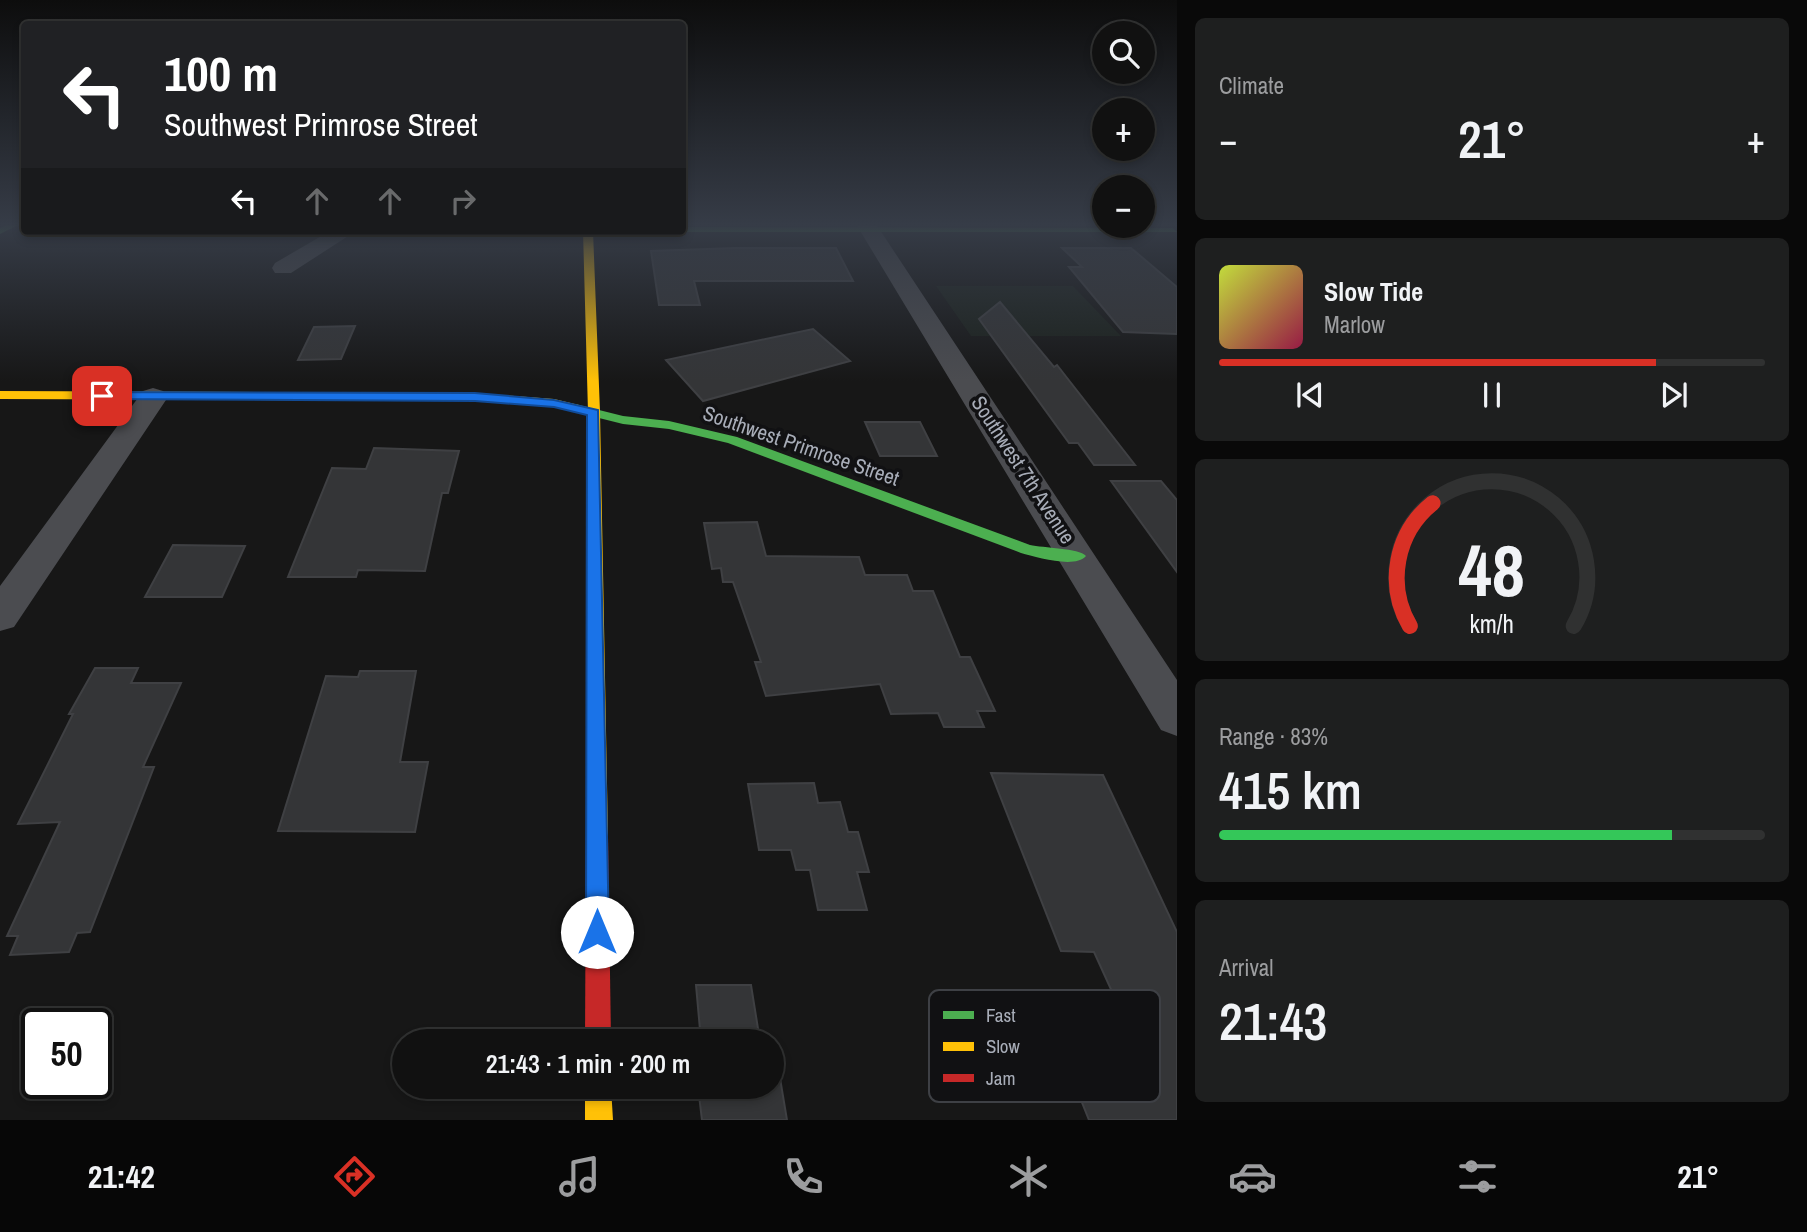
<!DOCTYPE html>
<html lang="en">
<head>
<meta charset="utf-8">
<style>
  :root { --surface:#111; --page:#1e1f1f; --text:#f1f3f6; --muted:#9c9d9f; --line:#303131; --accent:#d93025 }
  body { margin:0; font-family:"Archivo Narrow",sans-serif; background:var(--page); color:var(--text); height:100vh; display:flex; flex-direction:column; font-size:26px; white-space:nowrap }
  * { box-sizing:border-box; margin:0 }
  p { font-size:23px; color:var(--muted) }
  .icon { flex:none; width:38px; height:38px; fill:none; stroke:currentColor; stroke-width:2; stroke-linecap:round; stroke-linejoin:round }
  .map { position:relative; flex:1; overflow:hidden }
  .panel { display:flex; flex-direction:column; gap:18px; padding:18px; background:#090909; width:630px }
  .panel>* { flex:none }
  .banner { position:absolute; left:21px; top:21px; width:665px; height:214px; border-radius:7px; box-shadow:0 4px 10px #0003,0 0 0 2px var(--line); background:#202124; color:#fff; overflow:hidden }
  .controls { position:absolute; left:1092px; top:21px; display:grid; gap:14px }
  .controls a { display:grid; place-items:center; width:63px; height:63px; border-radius:50%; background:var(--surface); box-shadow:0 4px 10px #0003,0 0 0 2px var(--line); font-size:35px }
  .speed { position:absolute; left:21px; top:1008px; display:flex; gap:14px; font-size:35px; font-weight:700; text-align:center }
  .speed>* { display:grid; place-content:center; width:91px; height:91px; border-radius:50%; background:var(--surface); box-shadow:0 4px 10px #0003,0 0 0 2px var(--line); line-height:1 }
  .speed .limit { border:4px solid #111; border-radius:10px; background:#fff; color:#111 }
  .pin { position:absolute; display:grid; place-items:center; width:60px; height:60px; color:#fff; margin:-30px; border-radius:14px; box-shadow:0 4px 10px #0006 }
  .me { position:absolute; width:77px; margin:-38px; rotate:0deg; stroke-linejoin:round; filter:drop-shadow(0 0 5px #0008) }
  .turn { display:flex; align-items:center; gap:24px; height:147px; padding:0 28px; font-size:32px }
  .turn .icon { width:91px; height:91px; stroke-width:2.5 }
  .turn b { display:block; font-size:49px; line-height:60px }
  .lanes { display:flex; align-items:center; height:66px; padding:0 28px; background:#0003; justify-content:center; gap:35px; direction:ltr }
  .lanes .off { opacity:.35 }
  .big { font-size:52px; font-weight:600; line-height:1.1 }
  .panel .tile { flex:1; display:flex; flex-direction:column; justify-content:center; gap:10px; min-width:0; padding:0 24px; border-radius:10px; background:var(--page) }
  .panel .dial { align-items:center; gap:0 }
  .dial svg { height:182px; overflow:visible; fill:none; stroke:var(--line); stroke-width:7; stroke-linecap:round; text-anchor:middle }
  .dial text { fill:var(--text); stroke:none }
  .song { display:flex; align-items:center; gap:21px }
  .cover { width:84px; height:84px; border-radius:10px; background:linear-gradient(135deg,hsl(70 70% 55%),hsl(340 70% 35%)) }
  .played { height:7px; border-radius:4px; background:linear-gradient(90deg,var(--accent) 80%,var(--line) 80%) }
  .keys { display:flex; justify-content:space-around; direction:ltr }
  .heat { display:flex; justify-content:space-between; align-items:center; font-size:38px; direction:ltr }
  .charge { height:10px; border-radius:5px; background:linear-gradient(90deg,#34c759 83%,var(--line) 0) }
  .trip { position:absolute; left:392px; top:1029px; width:392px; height:70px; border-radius:35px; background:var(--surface); box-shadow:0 4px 10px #0003,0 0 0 2px var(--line); font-weight:600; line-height:70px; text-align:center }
  .tab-bar { display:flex; height:112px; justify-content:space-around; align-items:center; background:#070707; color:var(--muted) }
  .tab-bar .icon { width:49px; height:49px }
  .tab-bar .active { color:var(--accent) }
  .tab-bar b { font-size:32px; color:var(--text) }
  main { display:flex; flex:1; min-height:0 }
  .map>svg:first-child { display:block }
  .green { fill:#1b211c }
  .building { fill:#343537; stroke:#3f4043; stroke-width:2 }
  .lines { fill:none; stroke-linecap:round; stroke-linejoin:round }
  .street { fill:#4b4c50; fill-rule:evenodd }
  .fast { fill:#4caf50; fill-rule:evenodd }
  .slow { fill:#ffc107; fill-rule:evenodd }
  .jam { fill:#c62828; fill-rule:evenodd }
  .route { fill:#1a73e8; stroke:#114b97; stroke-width:2 }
  .labels { text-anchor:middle; stroke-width:7; stroke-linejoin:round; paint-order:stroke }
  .street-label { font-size:21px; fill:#a8adb8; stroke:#111113 }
  .key { fill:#111113; stroke:#3e4045; stroke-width:2 }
  .key-label { font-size:19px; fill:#a8adb8 }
</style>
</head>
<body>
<main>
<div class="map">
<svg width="1177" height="1120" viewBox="0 0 1177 1120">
  <rect width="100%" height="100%" fill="#171717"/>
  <path class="green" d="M936,286H1073L1121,336H971Z"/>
  <path class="building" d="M735,248H836L853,281H694L700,305H659L651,251Z
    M1062,248H1131L1177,287V334L1123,332L1069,267H1082Z
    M1000,302L1054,367L1057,365L1135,465H1094L1078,443H1069L979,319Z
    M355,326L341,359L298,360L314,327Z
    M813,329L850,361L703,401L666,360Z
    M865,422H920L937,456H880Z
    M374,448L459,451L448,493H442L425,571L358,570L356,577H288L332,468L366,469Z
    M1111,481H1161L1177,500V572Z
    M757,522L766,556L859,557L865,575H907L913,591H933L960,657H970L995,711H977L984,727H944L938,713L891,714L880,684L766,696L755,662H761L733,582H723L721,568L712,569L704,523Z
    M173,545L245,546L222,597H145Z
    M95,668H138L131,683H181L143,767H154L90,932L77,933L69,952L10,955L18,936H7L60,822L18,824L73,714H69Z
    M360,671H416L400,762H428L415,832L278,831L326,676L358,677Z
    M991,773L1103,775L1177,932V1120H1089L1049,1020L1124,1018L1094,952L1061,951Z
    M814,783L818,803L840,802L848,832H858L869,872H857L867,910H818L810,870H796L791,850H759L748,784Z
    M696,985H751L760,1041H701Z
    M772,1078H780L787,1120H702L698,1087H772Z"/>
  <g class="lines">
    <path class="street" d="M856,224H876L1177,680V736L1161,730Z
      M330,231H356L291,273H275L272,268L275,263Z
      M153,388L163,391L168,397L14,627L0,631V586L143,391Z"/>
    <path class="fast" d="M8,224H20L0,234V228Z
      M682,227L1173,228L1177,232H679L682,231Z
      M575,404L623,416L669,421L737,437L1030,545C1043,548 1079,548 1086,556C1075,569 1036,557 1021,553L728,443L669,429L623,424L571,411L569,408Z"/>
    <path class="slow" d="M583,231H593L600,412L608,836L605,843L597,846L589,843L586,836L588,412Z
      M0,391L475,393L554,399L579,405L581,408L575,412L554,407L475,401L0,399Z
      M585,1087H611L613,1120H585Z"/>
    <path class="jam" d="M597,826L605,829L608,836L611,1041H585L586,836L589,829Z"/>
  </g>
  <linearGradient id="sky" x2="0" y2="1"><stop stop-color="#0d0d0d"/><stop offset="0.59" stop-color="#363c47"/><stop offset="1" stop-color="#363c47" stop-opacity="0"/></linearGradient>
  <rect width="1177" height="381" fill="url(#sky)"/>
  <path class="route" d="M102,392L475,393L554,400L598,410L609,932L606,940L597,944L589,940L586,932L587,415L554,407L475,401L97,399V393Z"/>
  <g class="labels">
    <g class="street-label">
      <text transform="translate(801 446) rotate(19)" y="7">Southwest Primrose Street</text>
      <text transform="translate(1023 470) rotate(57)" y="7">Southwest 7th Avenue</text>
    </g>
  </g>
  <rect x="929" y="990" width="231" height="112" rx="10" class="key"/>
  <rect x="943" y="1011" width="31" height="8" fill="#4caf50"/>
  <rect x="943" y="1042" width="31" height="9" fill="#ffc107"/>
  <rect x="943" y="1074" width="31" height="8" fill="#c62828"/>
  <g class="key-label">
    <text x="986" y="1022">Fast</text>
    <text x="986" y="1053">Slow</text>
    <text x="986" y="1085">Jam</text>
  </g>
</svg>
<div class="controls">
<a><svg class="icon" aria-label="search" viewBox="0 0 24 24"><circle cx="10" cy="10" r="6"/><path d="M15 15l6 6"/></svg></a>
<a>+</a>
<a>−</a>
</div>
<div class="speed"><div class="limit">50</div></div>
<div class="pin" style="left:102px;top:396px;background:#d93025"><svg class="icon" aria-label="arrive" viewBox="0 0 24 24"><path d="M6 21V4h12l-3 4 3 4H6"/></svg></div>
<svg class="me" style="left:597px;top:932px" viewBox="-20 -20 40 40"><circle r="19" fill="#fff"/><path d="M0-13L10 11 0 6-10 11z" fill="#1a73e8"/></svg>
<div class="trip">21:43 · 1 min · 200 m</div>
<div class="banner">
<div class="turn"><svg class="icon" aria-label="left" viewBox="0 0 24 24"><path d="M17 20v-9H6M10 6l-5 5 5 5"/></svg><div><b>100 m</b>Southwest Primrose Street</div></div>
<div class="lanes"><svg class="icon" aria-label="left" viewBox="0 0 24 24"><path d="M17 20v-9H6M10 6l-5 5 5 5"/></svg><svg class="icon off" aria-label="ahead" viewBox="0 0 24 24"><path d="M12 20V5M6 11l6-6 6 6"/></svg><svg class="icon off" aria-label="ahead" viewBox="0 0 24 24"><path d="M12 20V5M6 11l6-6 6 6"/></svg><svg class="icon off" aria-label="right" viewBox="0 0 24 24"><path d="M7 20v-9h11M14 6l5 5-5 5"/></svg></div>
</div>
</div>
<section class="panel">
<div class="tile"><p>Climate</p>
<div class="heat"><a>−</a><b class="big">21°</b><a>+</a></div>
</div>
<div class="tile">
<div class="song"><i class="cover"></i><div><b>Slow Tide</b><p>Marlow</p></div></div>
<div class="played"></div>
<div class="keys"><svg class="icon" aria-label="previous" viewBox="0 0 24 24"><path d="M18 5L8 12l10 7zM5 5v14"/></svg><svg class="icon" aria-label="pause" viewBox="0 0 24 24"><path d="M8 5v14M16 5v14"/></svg><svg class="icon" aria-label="next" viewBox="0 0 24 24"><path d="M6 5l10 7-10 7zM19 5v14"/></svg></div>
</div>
<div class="tile dial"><svg viewBox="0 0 100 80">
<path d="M14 69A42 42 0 1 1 86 69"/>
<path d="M14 69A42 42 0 0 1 24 15" stroke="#d93025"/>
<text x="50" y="56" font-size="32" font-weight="700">48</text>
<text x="50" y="72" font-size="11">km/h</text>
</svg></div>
<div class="tile"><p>Range · 83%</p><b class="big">415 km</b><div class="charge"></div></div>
<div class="tile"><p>Arrival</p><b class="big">21:43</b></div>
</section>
</main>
<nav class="tab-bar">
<b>21:42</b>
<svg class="icon active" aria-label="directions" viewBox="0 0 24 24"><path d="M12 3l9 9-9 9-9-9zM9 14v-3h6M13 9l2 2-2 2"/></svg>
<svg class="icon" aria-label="music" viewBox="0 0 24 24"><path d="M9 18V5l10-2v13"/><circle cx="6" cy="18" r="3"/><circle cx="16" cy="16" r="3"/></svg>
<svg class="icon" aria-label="phone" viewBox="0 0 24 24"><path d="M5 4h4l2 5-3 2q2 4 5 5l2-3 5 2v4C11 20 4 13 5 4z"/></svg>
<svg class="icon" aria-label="climate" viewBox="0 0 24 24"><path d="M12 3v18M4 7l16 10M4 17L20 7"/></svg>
<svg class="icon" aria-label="car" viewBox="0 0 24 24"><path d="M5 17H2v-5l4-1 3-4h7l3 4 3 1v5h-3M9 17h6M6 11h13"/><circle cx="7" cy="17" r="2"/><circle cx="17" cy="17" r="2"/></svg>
<svg class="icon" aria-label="filters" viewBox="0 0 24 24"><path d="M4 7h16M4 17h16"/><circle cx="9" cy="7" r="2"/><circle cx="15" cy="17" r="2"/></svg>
<b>21°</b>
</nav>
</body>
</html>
